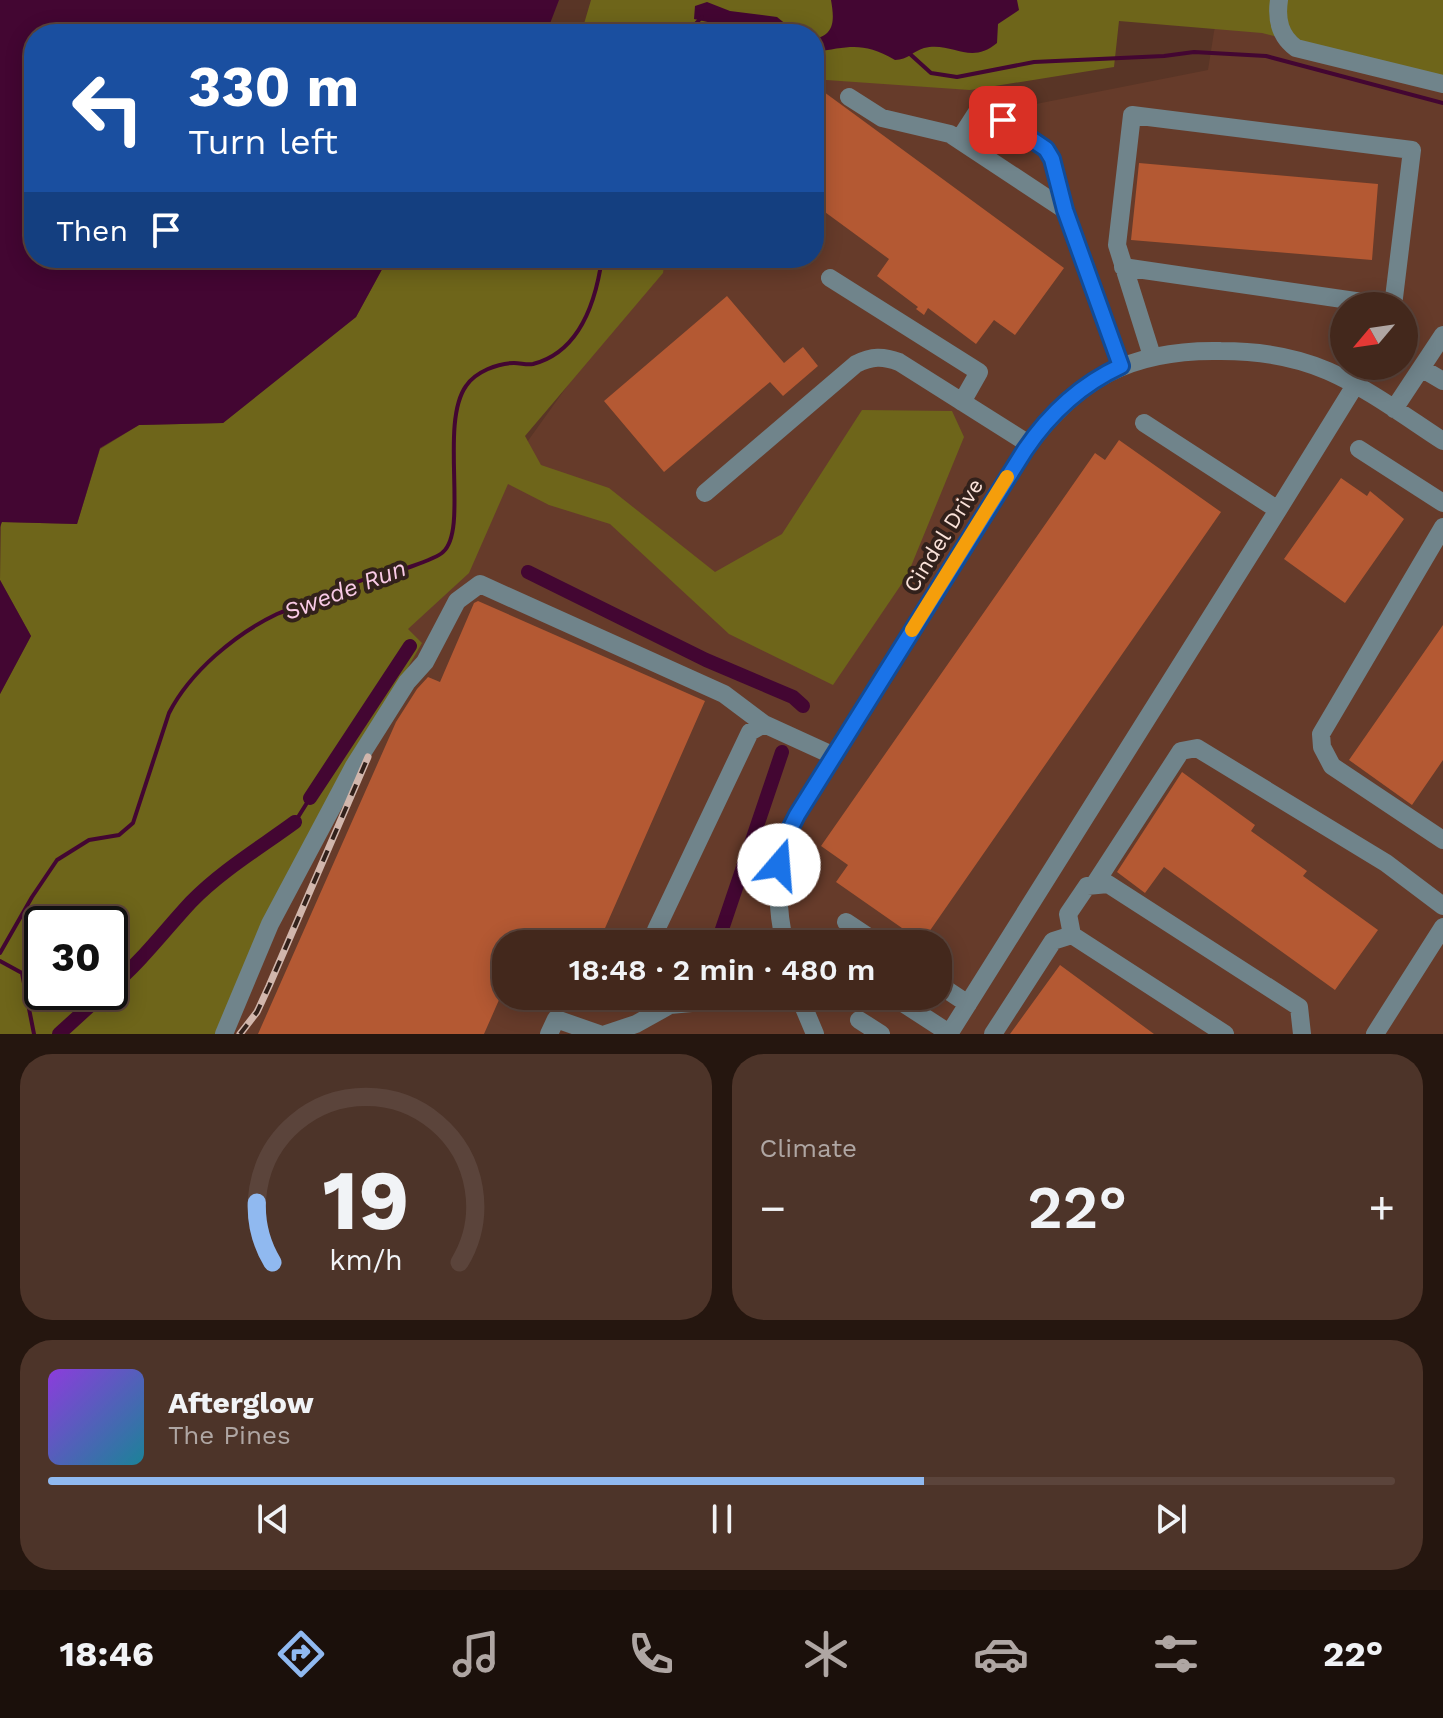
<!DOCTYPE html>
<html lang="en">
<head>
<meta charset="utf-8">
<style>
  :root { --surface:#43281c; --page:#4d3429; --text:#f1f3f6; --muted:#afa6a3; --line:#5b443b; --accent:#90b9f0 }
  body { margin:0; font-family:"Work Sans",sans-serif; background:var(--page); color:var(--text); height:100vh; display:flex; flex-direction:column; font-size:30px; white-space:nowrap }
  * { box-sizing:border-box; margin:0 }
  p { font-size:26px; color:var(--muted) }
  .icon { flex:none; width:44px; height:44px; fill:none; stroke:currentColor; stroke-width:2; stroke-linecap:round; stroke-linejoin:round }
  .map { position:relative; height:1034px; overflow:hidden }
  .panel { display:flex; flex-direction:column; gap:20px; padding:20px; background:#25160f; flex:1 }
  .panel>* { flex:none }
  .guide { position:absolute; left:24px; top:24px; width:800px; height:244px; border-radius:32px; box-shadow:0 4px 20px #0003,0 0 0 2px var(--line); background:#1a4fa0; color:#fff; overflow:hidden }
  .needle { width:52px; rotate:241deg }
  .buttons { position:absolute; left:1330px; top:292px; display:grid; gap:16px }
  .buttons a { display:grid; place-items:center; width:88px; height:88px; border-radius:50%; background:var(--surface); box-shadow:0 4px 20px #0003,0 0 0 2px var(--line); font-size:40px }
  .speed { position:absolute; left:24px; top:906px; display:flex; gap:16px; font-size:40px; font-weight:700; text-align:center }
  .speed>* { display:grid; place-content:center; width:104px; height:104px; border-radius:50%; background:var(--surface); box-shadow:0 4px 20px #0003,0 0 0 2px var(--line); line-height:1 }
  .speed .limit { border:4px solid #111; border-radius:12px; background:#fff; color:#111 }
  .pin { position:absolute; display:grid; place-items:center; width:68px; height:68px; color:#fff; margin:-34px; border-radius:16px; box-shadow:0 4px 12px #0006 }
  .me { position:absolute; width:88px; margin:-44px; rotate:18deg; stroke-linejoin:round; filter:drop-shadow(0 0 6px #0008) }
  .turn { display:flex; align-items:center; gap:28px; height:168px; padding:0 32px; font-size:36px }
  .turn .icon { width:104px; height:104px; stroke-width:2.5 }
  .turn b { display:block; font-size:56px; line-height:68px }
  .then { display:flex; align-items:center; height:76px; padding:0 32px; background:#0003; gap:16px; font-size:30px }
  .big { font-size:60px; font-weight:600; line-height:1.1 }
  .panel .card { flex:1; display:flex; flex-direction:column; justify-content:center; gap:12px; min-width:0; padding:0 28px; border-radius:32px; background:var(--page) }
  .panel .dial { align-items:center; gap:0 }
  .dial svg { height:208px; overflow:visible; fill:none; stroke:var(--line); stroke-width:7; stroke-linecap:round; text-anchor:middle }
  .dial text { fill:var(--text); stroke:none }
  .song { display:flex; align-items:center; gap:24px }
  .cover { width:96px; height:96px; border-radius:12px; background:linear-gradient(135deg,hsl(270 70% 55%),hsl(190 70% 35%)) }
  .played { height:8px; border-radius:4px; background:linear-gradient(90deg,var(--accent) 65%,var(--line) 65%) }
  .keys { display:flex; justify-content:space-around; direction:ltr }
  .heat { display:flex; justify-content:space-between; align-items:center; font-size:44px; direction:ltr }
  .panel .tiles { flex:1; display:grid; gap:20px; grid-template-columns:1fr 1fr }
  .card:last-child { grid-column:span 2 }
  .trip { position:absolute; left:492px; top:930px; width:460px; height:80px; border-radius:32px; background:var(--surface); box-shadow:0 4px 20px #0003,0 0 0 2px var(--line); font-weight:600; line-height:80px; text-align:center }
  .menu { display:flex; height:128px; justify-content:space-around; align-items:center; background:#1b100b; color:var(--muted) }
  .menu .icon { width:56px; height:56px }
  .menu .on { color:var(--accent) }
  .menu b { font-size:36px; color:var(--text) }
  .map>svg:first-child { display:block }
  .built { fill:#663b2a; fill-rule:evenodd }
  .green { fill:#6e651a; fill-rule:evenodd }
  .water { fill:#430632 }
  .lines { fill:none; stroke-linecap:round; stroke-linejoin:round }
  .stream { stroke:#430632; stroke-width:4 }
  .canal { stroke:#430632; stroke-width:14 }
  .building { fill:#b45933 }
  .minor { stroke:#70848b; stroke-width:18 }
  .rail-casing { stroke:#d1b6ac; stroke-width:7 }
  .rail { stroke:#32211b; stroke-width:4; stroke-dasharray:12; stroke-linecap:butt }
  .route-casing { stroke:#114b97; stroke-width:20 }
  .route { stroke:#1a73e8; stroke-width:14 }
  .slow { stroke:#f59e0b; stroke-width:14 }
  .labels { text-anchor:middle; stroke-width:8; stroke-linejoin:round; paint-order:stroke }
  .street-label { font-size:22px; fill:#fae2d9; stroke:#32211b }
  .water-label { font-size:24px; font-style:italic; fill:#f9cae6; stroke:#32211b }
</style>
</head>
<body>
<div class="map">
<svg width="1443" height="1034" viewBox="0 0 1443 1034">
  <rect width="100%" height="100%" fill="#593526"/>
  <path class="built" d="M1219,0H1443V1034H43L110,992L343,707L530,438L659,258H814V57L826,54L1036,104L1208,70ZM1344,306H1404V366H1344ZM506,944H938V996H506Z"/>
  <path class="green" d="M591,0H1443V78L1262,33L1119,21L1114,67L970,90L826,80L814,97V34H581Z
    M394,258H665L663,273L525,436L541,465L609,488L715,572L782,534L862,410L952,411L964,437L907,576L833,685L729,634L610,524L549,505L508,484L469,573L408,629L422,643L272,903L215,1034H0V694L31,636L0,580L1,522L77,524L100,449L139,425L223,423L356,317L386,262ZM42,924H110V992H42Z"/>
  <path class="water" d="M0,0H559L546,34H34V258H394L386,262L356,317L223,423L139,425L100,448L77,524L2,522L0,527Z
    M831,0H1017L1019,10L998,24L997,43C970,66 952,41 924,48C913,51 908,60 895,60C862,41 850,47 814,52V39C836,35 834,18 831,0Z
    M707,2L730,11L777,17L798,34H762L694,19L695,6Z
    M0,580L31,636L0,694Z"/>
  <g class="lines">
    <path class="stream" d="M686,34L702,17
      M910,54L931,73L957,77L1034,62L1164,56L1194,52L1266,56L1443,103
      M295,822L310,798
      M0,953L32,897L57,860L89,840L119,835L133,823L169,713C190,672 235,634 277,614C294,607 312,603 329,596C344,590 358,578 375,578C387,575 437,559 443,552C469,530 439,424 466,386C475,372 498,363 514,363C521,363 526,365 533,364C580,352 596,301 602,258
      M0,961L22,973L34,1034"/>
    <path class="canal" d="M528,572L706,660L793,697L803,706
      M310,798L410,646
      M717,944L782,752
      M110,988C141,962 164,931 191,902C221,871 261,847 295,822
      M59,1034L105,992"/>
  </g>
  <path class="building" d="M824,92L1064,268L1015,335L994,320L976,344L928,308L924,315L916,309L918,307L877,276L889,259L814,204V107Z
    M1139,163L1378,184L1372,260L1131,240Z
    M727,296L784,363L803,347L818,366L783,396L770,382L664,472L604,401Z
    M1119,440L1221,512L922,942L836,882L848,865L821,846L1095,453L1105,460Z
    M1341,478L1367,496L1370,491L1404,519L1345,603L1284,559Z
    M478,601L705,701L598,944H506V984L484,1034H258L396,722L417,689L428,677L440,682L474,603Z
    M1443,625V760L1412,805L1349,760Z
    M1182,772L1255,825L1251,831L1307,871L1303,876L1378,930L1335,990L1164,867L1145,893L1117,872Z
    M1060,965L1154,1034H1010Z"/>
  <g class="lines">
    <path class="minor" d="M1279,0C1276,20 1280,36 1296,48L1443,84
      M849,97L882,118L950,134L1065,210L1121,366
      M959,140L981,106L1046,149L1052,159L1065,210
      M1123,267L1390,306
      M830,278L979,372L962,402
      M1152,356L1117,245L1132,115L1412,150L1393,306
      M1421,368L1443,381
      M1394,409L1443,335
      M1359,449L1443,503
      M705,493L856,364C872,356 883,356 899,362L1029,444
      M1278,510L1367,366
      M1443,527L1321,734L1322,747L1332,766L1443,840
      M1094,885L1181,751L1197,748L1386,863L1443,906
      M846,922L879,944
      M655,944L656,930L750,732L764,724
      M785,944C774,899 776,857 797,815L1025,450C1077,378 1132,349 1221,351C1259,351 1294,356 1328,371C1369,389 1406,417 1443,441
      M938,984L968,1004
      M799,996L815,1034
      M892,996L949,1033
      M859,1020L881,1034
      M224,1034L270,924L354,766L407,682L425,662L457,601L480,584L724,694L764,724L834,756
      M549,1034L556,1019L599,1034
      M606,1034L636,1024L670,1005L702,1002L721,996
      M949,1034L1278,510L1144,423
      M993,1034L1053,941L1072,935
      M1225,1034L1072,935L1068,914L1087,886L1108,884L1299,1007L1302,1034
      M1375,1034L1443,927"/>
    <defs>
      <path id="rail" d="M240,1034L257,1012L269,986L368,757"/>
    </defs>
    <use href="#rail" class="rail-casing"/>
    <use href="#rail" class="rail"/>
  </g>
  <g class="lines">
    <defs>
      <path id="route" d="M779,865L789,831L797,815L1025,450C1050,413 1080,385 1121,366L1065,210L1052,159L1046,149L1003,120"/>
    </defs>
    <use href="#route" class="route-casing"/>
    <use href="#route" class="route"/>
    <path class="slow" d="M912,630L1007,477"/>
  </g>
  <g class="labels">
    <g class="street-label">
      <text transform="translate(943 535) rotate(-58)" y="8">Cindel Drive</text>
    </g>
    <g class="water-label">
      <text transform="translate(345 590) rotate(-21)" y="8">Swede Run</text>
    </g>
  </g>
</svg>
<div class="buttons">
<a><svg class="needle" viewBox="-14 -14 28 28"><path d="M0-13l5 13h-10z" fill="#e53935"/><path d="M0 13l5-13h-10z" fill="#afa6a3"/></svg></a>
</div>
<div class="speed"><div class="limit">30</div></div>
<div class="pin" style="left:1003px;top:120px;background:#d93025"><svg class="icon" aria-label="arrive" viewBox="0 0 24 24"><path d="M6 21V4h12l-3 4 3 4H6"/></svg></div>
<svg class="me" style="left:779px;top:865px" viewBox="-20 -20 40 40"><circle r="19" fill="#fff"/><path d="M0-13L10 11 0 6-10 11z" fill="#1a73e8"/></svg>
<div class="trip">18:48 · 2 min · 480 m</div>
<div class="guide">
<div class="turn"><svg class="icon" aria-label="left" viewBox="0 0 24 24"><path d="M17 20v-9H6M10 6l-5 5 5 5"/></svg><div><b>330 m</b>Turn left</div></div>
<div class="then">Then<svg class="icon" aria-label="arrive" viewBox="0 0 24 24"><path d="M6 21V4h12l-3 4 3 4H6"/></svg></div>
</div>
</div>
<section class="panel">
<div class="tiles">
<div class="card dial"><svg viewBox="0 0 100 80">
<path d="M14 69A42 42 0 1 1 86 69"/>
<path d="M14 69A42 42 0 0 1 8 46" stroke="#90b9f0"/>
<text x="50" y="56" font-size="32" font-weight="700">19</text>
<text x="50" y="72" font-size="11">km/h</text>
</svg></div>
<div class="card"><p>Climate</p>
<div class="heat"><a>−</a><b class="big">22°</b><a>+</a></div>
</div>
<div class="card">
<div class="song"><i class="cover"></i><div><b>Afterglow</b><p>The Pines</p></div></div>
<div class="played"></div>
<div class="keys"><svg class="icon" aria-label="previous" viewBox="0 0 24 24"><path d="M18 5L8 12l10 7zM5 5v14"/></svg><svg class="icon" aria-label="pause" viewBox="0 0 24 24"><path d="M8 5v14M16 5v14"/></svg><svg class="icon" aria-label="next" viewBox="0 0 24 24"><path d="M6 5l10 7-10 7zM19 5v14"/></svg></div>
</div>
</div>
</section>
<nav class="menu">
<b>18:46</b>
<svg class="icon on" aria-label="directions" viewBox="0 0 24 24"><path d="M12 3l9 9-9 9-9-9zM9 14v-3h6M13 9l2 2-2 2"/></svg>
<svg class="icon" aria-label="music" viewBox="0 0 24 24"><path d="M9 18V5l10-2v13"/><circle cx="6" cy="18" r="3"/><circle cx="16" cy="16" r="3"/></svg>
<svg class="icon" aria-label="phone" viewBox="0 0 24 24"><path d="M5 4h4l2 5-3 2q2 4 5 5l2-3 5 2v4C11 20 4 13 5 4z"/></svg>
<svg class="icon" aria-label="climate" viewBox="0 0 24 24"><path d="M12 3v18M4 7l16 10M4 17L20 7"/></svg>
<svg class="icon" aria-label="car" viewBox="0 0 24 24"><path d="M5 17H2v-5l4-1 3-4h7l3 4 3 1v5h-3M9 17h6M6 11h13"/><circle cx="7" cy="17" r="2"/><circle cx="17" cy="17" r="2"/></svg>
<svg class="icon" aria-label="filters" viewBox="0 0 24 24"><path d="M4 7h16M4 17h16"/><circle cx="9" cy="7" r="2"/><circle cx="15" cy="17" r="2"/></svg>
<b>22°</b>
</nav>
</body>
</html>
